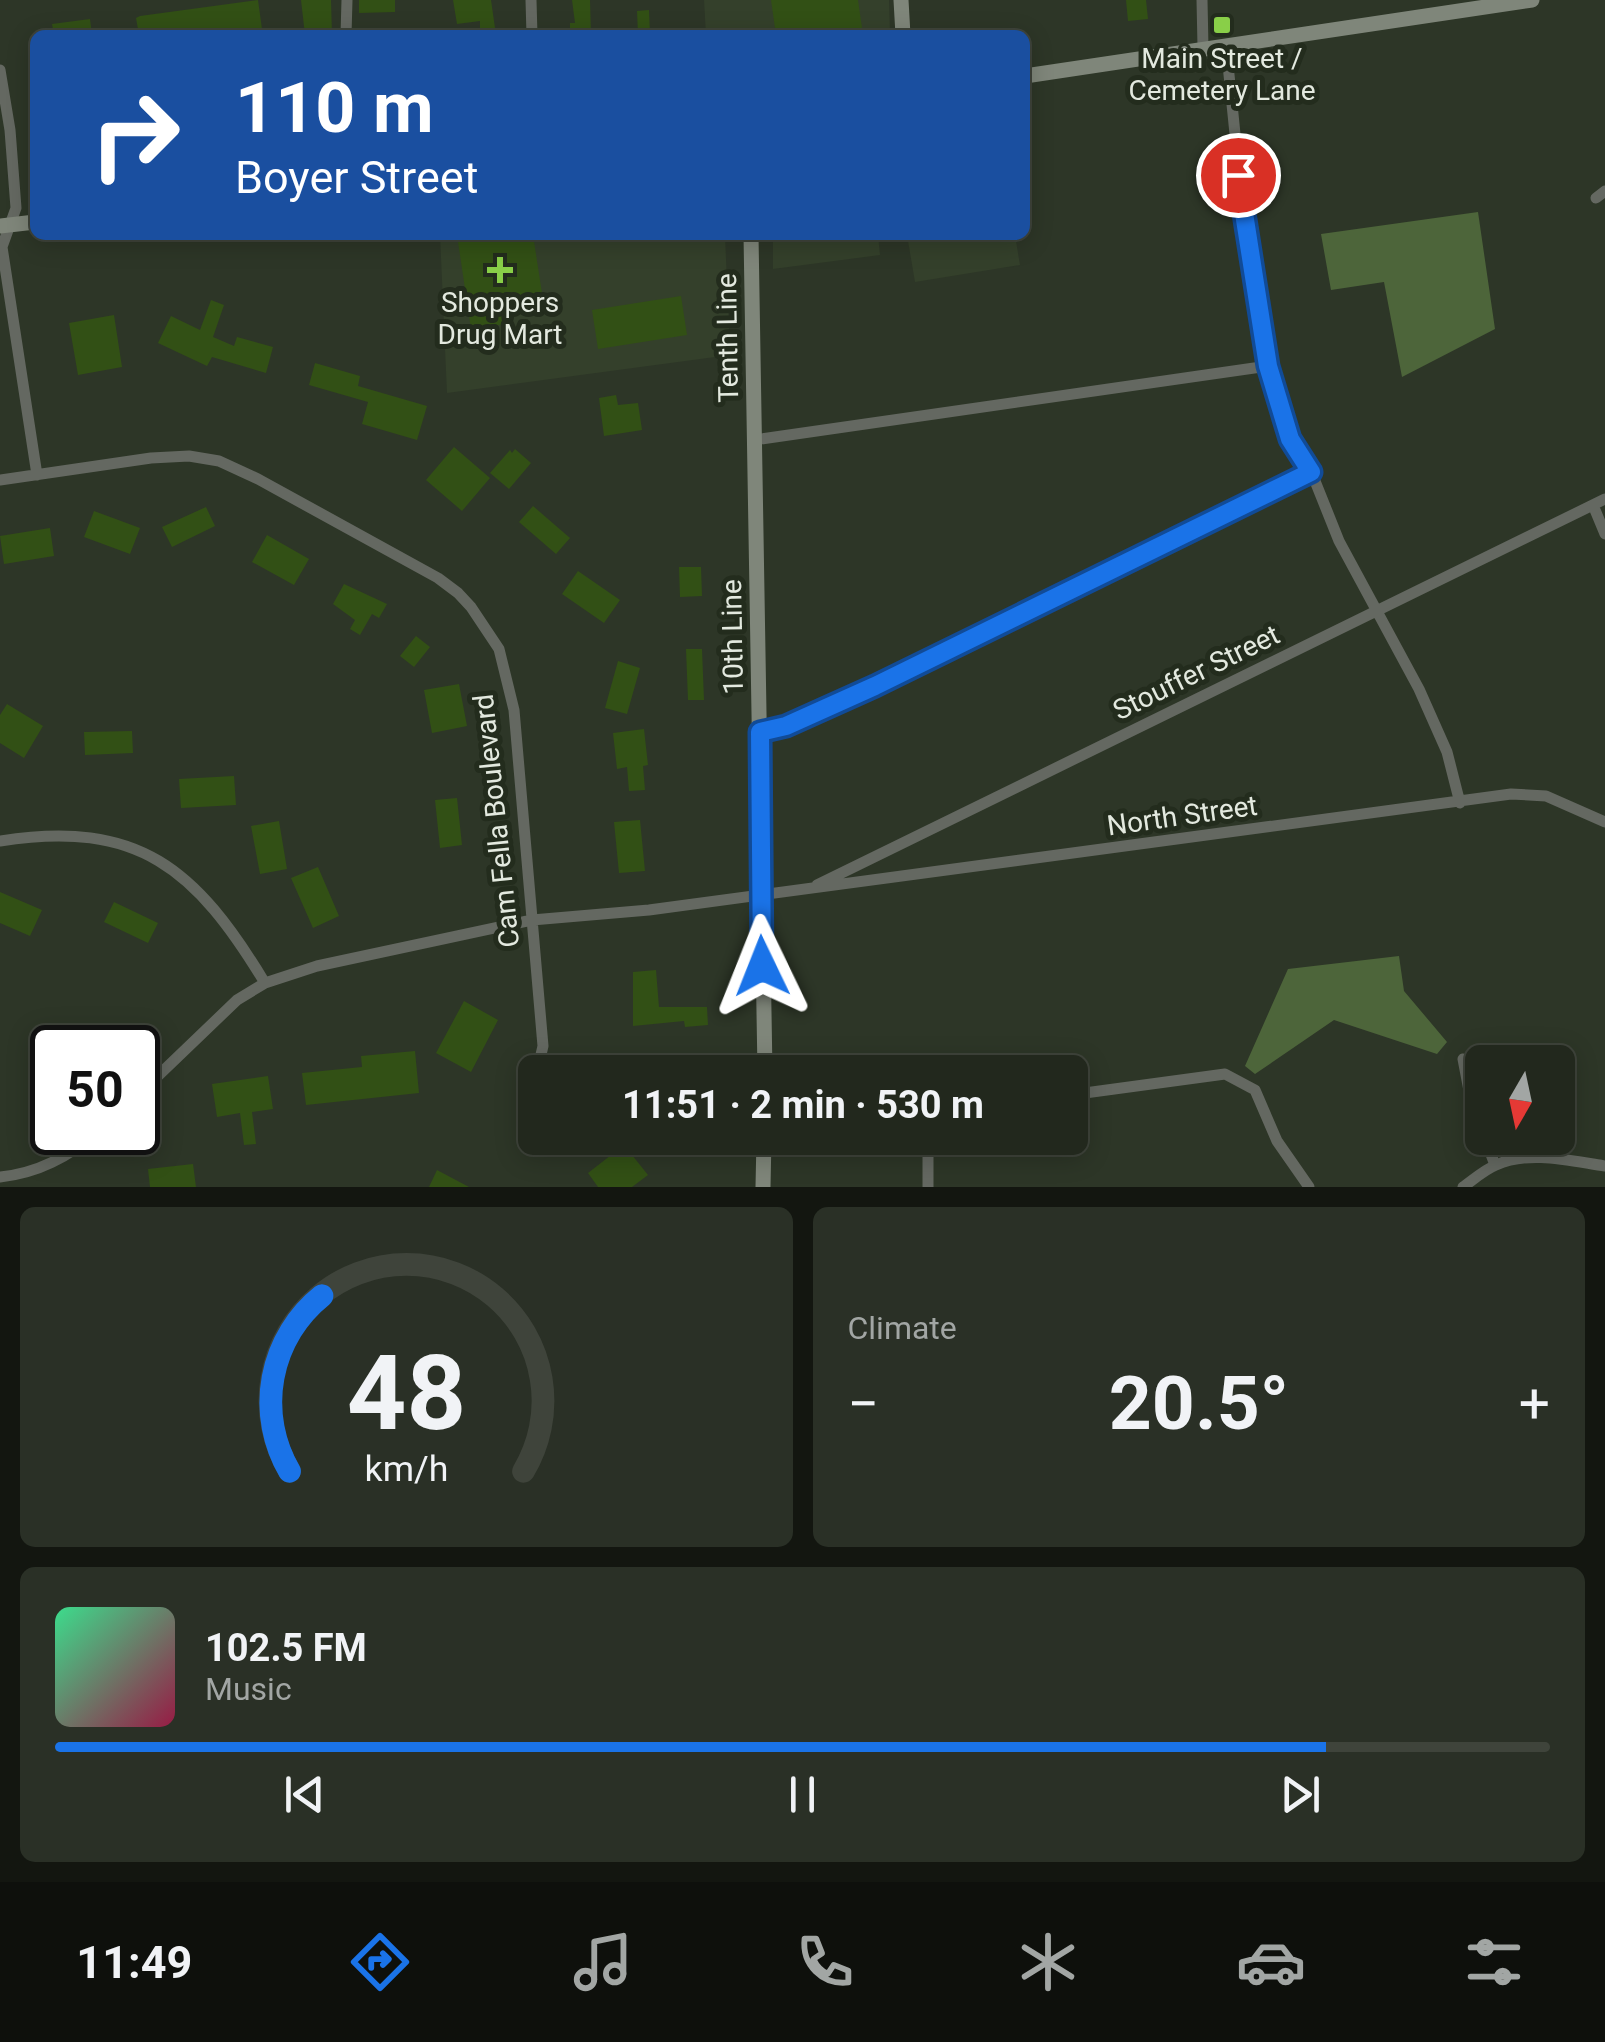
<!DOCTYPE html>
<html lang="en">
<head>
<meta charset="utf-8">
<style>
  :root { --surface:#22281d; --page:#2a3026; --text:#f1f3f6; --muted:#a2a6a4; --line:#3f443b; --accent:#1a73e8 }
  body { margin:0; font-family:Roboto,sans-serif; background:var(--page); color:var(--text); height:100vh; display:flex; flex-direction:column; font-size:38px; white-space:nowrap }
  * { box-sizing:border-box; margin:0 }
  p { font-size:32px; color:var(--muted) }
  .icon { flex:none; width:55px; height:55px; fill:none; stroke:currentColor; stroke-width:2; stroke-linecap:round; stroke-linejoin:round }
  .map { position:relative; height:1187px; overflow:hidden }
  .details { display:flex; flex-direction:column; gap:20px; padding:20px; background:#131610; flex:1 }
  .details>* { flex:none }
  .banner { position:absolute; left:30px; top:30px; width:1000px; height:210px; border-radius:15px; box-shadow:0 5px 25px #0003,0 0 0 2px var(--line); background:#1a4fa0; color:#fff; overflow:hidden }
  .needle { width:65px; rotate:189deg }
  .controls { position:absolute; left:1465px; top:1045px; display:grid; gap:20px }
  .controls a { display:grid; place-items:center; width:110px; height:110px; border-radius:15px; background:var(--surface); box-shadow:0 5px 25px #0003,0 0 0 2px var(--line); font-size:50px }
  .speed { position:absolute; left:30px; top:1025px; display:flex; gap:20px; font-size:50px; font-weight:700; text-align:center }
  .speed>* { display:grid; place-content:center; width:130px; height:130px; border-radius:50%; background:var(--surface); box-shadow:0 5px 25px #0003,0 0 0 2px var(--line); line-height:1 }
  .speed .limit { border:5px solid #111; border-radius:15px; background:#fff; color:#111 }
  .pin { position:absolute; display:grid; place-items:center; width:85px; height:85px; color:#fff; margin:-42px; border:5px solid #fff; border-radius:50%; box-shadow:0 2px 10px #0007 }
  .me { position:absolute; width:110px; margin:-55px; rotate:358deg; stroke-linejoin:round; filter:drop-shadow(0 0 8px #0008) }
  .turn { display:flex; align-items:center; gap:35px; height:210px; padding:0 40px; font-size:45px }
  .turn .icon { width:130px; height:130px; stroke-width:2.5 }
  .turn b { display:block; font-size:70px; line-height:85px }
  .big { font-size:75px; font-weight:700; line-height:1.1 }
  .details .widget { flex:1; display:flex; flex-direction:column; justify-content:center; gap:15px; min-width:0; padding:0 35px; border-radius:15px; background:var(--page) }
  .details .dial { align-items:center; gap:0 }
  .dial svg { height:260px; overflow:visible; fill:none; stroke:var(--line); stroke-width:7; stroke-linecap:round; text-anchor:middle }
  .dial text { fill:var(--text); stroke:none }
  .song { display:flex; align-items:center; gap:30px }
  .cover { width:120px; height:120px; border-radius:15px; background:linear-gradient(135deg,hsl(150 70% 55%),hsl(340 70% 35%)) }
  .played { height:10px; border-radius:5px; background:linear-gradient(90deg,var(--accent) 85%,var(--line) 85%) }
  .keys { display:flex; justify-content:space-around; direction:ltr }
  .heat { display:flex; justify-content:space-between; align-items:center; font-size:55px; direction:ltr }
  .details .tiles { flex:1; display:grid; gap:20px; grid-template-columns:1fr 1fr }
  .widget:last-child { grid-column:span 2 }
  .trip { position:absolute; left:518px; top:1055px; width:570px; height:100px; border-radius:15px; background:var(--surface); box-shadow:0 5px 25px #0003,0 0 0 2px var(--line); font-weight:700; line-height:100px; text-align:center }
  .dock { display:flex; height:160px; justify-content:space-around; align-items:center; background:#0e100c; color:var(--muted) }
  .dock .icon { width:70px; height:70px }
  .dock .active { color:var(--accent) }
  .dock b { font-size:45px; color:var(--text) }
  .map>svg:first-child { display:block }
  .built { fill:#34402b }
  .green { fill:#4d653a }
  .building { fill:#325015 }
  .lines { fill:none; stroke-linecap:round; stroke-linejoin:round }
  .street { stroke:#646861; stroke-width:11 }
  .secondary { stroke:#7f867a; stroke-width:15 }
  .route-casing { stroke:#114b97; stroke-width:25 }
  .route { stroke:#1a73e8; stroke-width:18 }
  .poi-dot { fill:#89cf48; stroke:#232c1d; stroke-width:4 }
  .labels { text-anchor:middle; stroke-width:10; stroke-linejoin:round; paint-order:stroke }
  .poi-label { font-size:28px; fill:#e3e9df; stroke:#232c1d }
  .street-label { font-size:28px; fill:#e3e9df; stroke:#232c1d }
</style>
</head>
<body>
<div class="map">
<svg width="1605" height="1187" viewBox="0 0 1605 1187">
  <rect width="100%" height="100%" fill="#2d3627"/>
  <path class="built" d="M704,0H889L890,35H706Z
    M440,235H725L730,355L447,393Z
    M773,235H878L880,255L773,269Z
    M907,235H1015L1020,265L915,282Z"/>
  <path class="green" d="M1478,212L1495,329L1402,377L1384,282L1331,290L1321,234Z
    M1399,956L1404,991L1447,1042L1437,1054L1334,1020L1255,1074L1245,1066L1288,969Z"/>
  <path class="building" d="M258,0L262,29L222,35H139L136,18L140,16Z
    M301,0H331L332,35H305Z
    M359,0H395V12L359,13Z
    M453,0H491L496,35H480V21L457,24Z
    M572,0H590L591,35H570V23H575Z
    M771,0H858L863,35H776Z
    M1126,0H1146L1148,19L1128,21Z
    M649,10L650,34L638,35L637,11Z
    M90,19L92,35H54L52,24Z
    M457,235H533L544,306L503,312L505,324L471,329Z
    M681,296L687,335L598,349L592,310Z
    M211,300L224,305L213,337L234,346L237,337L273,347L266,373L212,357L207,366L158,343L171,316L200,330Z
    M114,315L122,367L78,375L69,323Z
    M315,363L360,376L358,386L427,406L417,440L362,424L368,402L309,385Z
    M616,395L618,405L638,403L642,430L604,436L599,398Z
    M454,447L490,478L462,511L426,480Z
    M515,449L531,463L509,489L490,473L510,450L512,453Z
    M533,506L570,538L556,554L519,522Z
    M206,507L215,526L172,547L162,527Z
    M94,511L140,528L130,554L84,537Z
    M50,528L54,556L4,564L0,536Z
    M267,535L309,559L294,585L252,562Z
    M679,567H701L702,596L680,597Z
    M578,571L620,600L604,623L562,594Z
    M344,584L387,604L379,618L372,614L360,635L350,629L355,620L333,604Z
    M416,636L430,647L414,667L400,656Z
    M686,649H702L704,700H688Z
    M618,661L640,668L627,714L605,708Z
    M459,684L467,726L432,733L424,690Z
    M7,704L43,726L24,758L0,743V715Z
    M644,729L648,765L643,766L645,790L629,791L627,767L617,769L613,733Z
    M132,731L133,753L85,755L84,732Z
    M234,776L236,805L181,808L179,779Z
    M457,798L462,845L440,848L435,800Z
    M640,820L645,871L619,873L614,822Z
    M279,821L287,869L260,874L251,826Z
    M318,867L339,916L313,928L291,878Z
    M0,892L42,910L30,936L0,923Z
    M114,902L158,923L148,943L104,922Z
    M656,970L659,1007H707L708,1025L685,1027L684,1021L633,1026V972Z
    M464,1001L498,1020L471,1072L436,1053Z
    M415,1051L419,1093L306,1105L302,1073L362,1067L361,1056Z
    M643,1053L667,1058L663,1072H638Z
    M52,1063V1119H49L34,1068Z
    M268,1076L273,1109L252,1112L256,1144L244,1145L240,1113L217,1117L212,1084Z
    M624,1145L648,1175L632,1187H598L588,1173Z
    M193,1164L196,1187H150L148,1169Z
    M437,1170L469,1187H429Z"/>
  <g class="lines">
    <path class="street" d="M531,0L532,35
      M1202,0L1203,47
      M346,35L347,0
      M1226,45L1242,203L1268,366L1283,419L1311,471L1339,541L1419,689L1447,752L1460,803
      M0,70L10,130L16,208L2,247L37,475
      M1596,198L1605,191
      M754,440L1268,366
      M0,480L151,458L189,456L219,461L258,479L438,578L458,593L471,607L499,649L514,710L543,1046L537,1072
      M1593,505L1605,534
      M759,732L786,726L840,702L1311,471
      M0,841C139,819 196,869 265,983
      M817,885L1605,499
      M1463,1059L1470,1096L1482,1131
      M525,1094L535,1076
      M138,1095L237,1000L265,983L317,966L532,920L649,910L1511,794L1546,796L1605,822
      M1070,1095L1225,1074L1255,1090L1277,1141L1309,1187
      M1485,1138L1495,1165
      M0,1177C38,1173 68,1157 97,1132
      M928,1187V1138
      M1463,1187C1473,1180 1484,1170 1496,1165C1529,1150 1571,1161 1605,1166"/>
    <path class="secondary" d="M901,0L903,35
      M1025,76L1532,0
      M0,226L35,222
      M751,235L765,1072
      M763,1187L764,1138"/>
  </g>
  <g class="lines">
    <defs>
      <path id="route" d="M762,966L760,732L786,726L875,686L1311,472L1290,439L1268,366L1238,175"/>
    </defs>
    <use href="#route" class="route-casing"/>
    <use href="#route" class="route"/>
  </g>
  <g class="poi-dot">
    <rect x="1212" y="15" width="20" height="20" rx="5"/>
    <path d="M495 255h10v10h10v10h-10v10h-10v-10h-10v-10h10z"/>
  </g>
  <g class="labels">
    <g class="poi-label">
      <text x="1222" y="68">Main Street /<tspan x="1222" dy="32">Cemetery Lane</tspan></text>
      <text x="500" y="312">Shoppers<tspan x="500" dy="32">Drug Mart</tspan></text>
    </g>
    <g class="street-label">
      <text transform="translate(727 338) rotate(-91)" y="10">Tenth Line</text>
      <text transform="translate(732 637) rotate(-91)" y="10">10th Line</text>
      <text transform="translate(1196 672) rotate(-26)" y="10">Stouffer Street</text>
      <text transform="translate(1182 815) rotate(-8)" y="10">North Street</text>
      <text transform="translate(496 821) rotate(-96)" y="10">Cam Fella Boulevard</text>
    </g>
  </g>
</svg>
<div class="controls">
<a><svg class="needle" viewBox="-14 -14 28 28"><path d="M0-13l5 13h-10z" fill="#e53935"/><path d="M0 13l5-13h-10z" fill="#a2a6a4"/></svg></a>
</div>
<div class="speed"><div class="limit">50</div></div>
<div class="pin" style="left:1238px;top:175px;background:#d93025"><svg class="icon" aria-label="arrive" viewBox="0 0 24 24"><path d="M6 21V4h12l-3 4 3 4H6"/></svg></div>
<svg class="me" style="left:762px;top:966px" viewBox="-20 -20 40 40"><path d="M0-17L14 15 0 8-14 15z" fill="#1a73e8" stroke="#fff" stroke-width="4"/></svg>
<div class="trip">11:51 · 2 min · 530 m</div>
<div class="banner">
<div class="turn"><svg class="icon" aria-label="right" viewBox="0 0 24 24"><path d="M7 20v-9h11M14 6l5 5-5 5"/></svg><div><b>110 m</b>Boyer Street</div></div>
</div>
</div>
<section class="details">
<div class="tiles">
<div class="widget dial"><svg viewBox="0 0 100 80">
<path d="M14 69A42 42 0 1 1 86 69"/>
<path d="M14 69A42 42 0 0 1 24 15" stroke="#1a73e8"/>
<text x="50" y="56" font-size="32" font-weight="700">48</text>
<text x="50" y="72" font-size="11">km/h</text>
</svg></div>
<div class="widget"><p>Climate</p>
<div class="heat"><a>−</a><b class="big">20.5°</b><a>+</a></div>
</div>
<div class="widget">
<div class="song"><i class="cover"></i><div><b>102.5 FM</b><p>Music</p></div></div>
<div class="played"></div>
<div class="keys"><svg class="icon" aria-label="previous" viewBox="0 0 24 24"><path d="M18 5L8 12l10 7zM5 5v14"/></svg><svg class="icon" aria-label="pause" viewBox="0 0 24 24"><path d="M8 5v14M16 5v14"/></svg><svg class="icon" aria-label="next" viewBox="0 0 24 24"><path d="M6 5l10 7-10 7zM19 5v14"/></svg></div>
</div>
</div>
</section>
<nav class="dock">
<b>11:49</b>
<svg class="icon active" aria-label="directions" viewBox="0 0 24 24"><path d="M12 3l9 9-9 9-9-9zM9 14v-3h6M13 9l2 2-2 2"/></svg>
<svg class="icon" aria-label="music" viewBox="0 0 24 24"><path d="M9 18V5l10-2v13"/><circle cx="6" cy="18" r="3"/><circle cx="16" cy="16" r="3"/></svg>
<svg class="icon" aria-label="phone" viewBox="0 0 24 24"><path d="M5 4h4l2 5-3 2q2 4 5 5l2-3 5 2v4C11 20 4 13 5 4z"/></svg>
<svg class="icon" aria-label="climate" viewBox="0 0 24 24"><path d="M12 3v18M4 7l16 10M4 17L20 7"/></svg>
<svg class="icon" aria-label="car" viewBox="0 0 24 24"><path d="M5 17H2v-5l4-1 3-4h7l3 4 3 1v5h-3M9 17h6M6 11h13"/><circle cx="7" cy="17" r="2"/><circle cx="17" cy="17" r="2"/></svg>
<svg class="icon" aria-label="filters" viewBox="0 0 24 24"><path d="M4 7h16M4 17h16"/><circle cx="9" cy="7" r="2"/><circle cx="15" cy="17" r="2"/></svg>
</nav>
</body>
</html>
